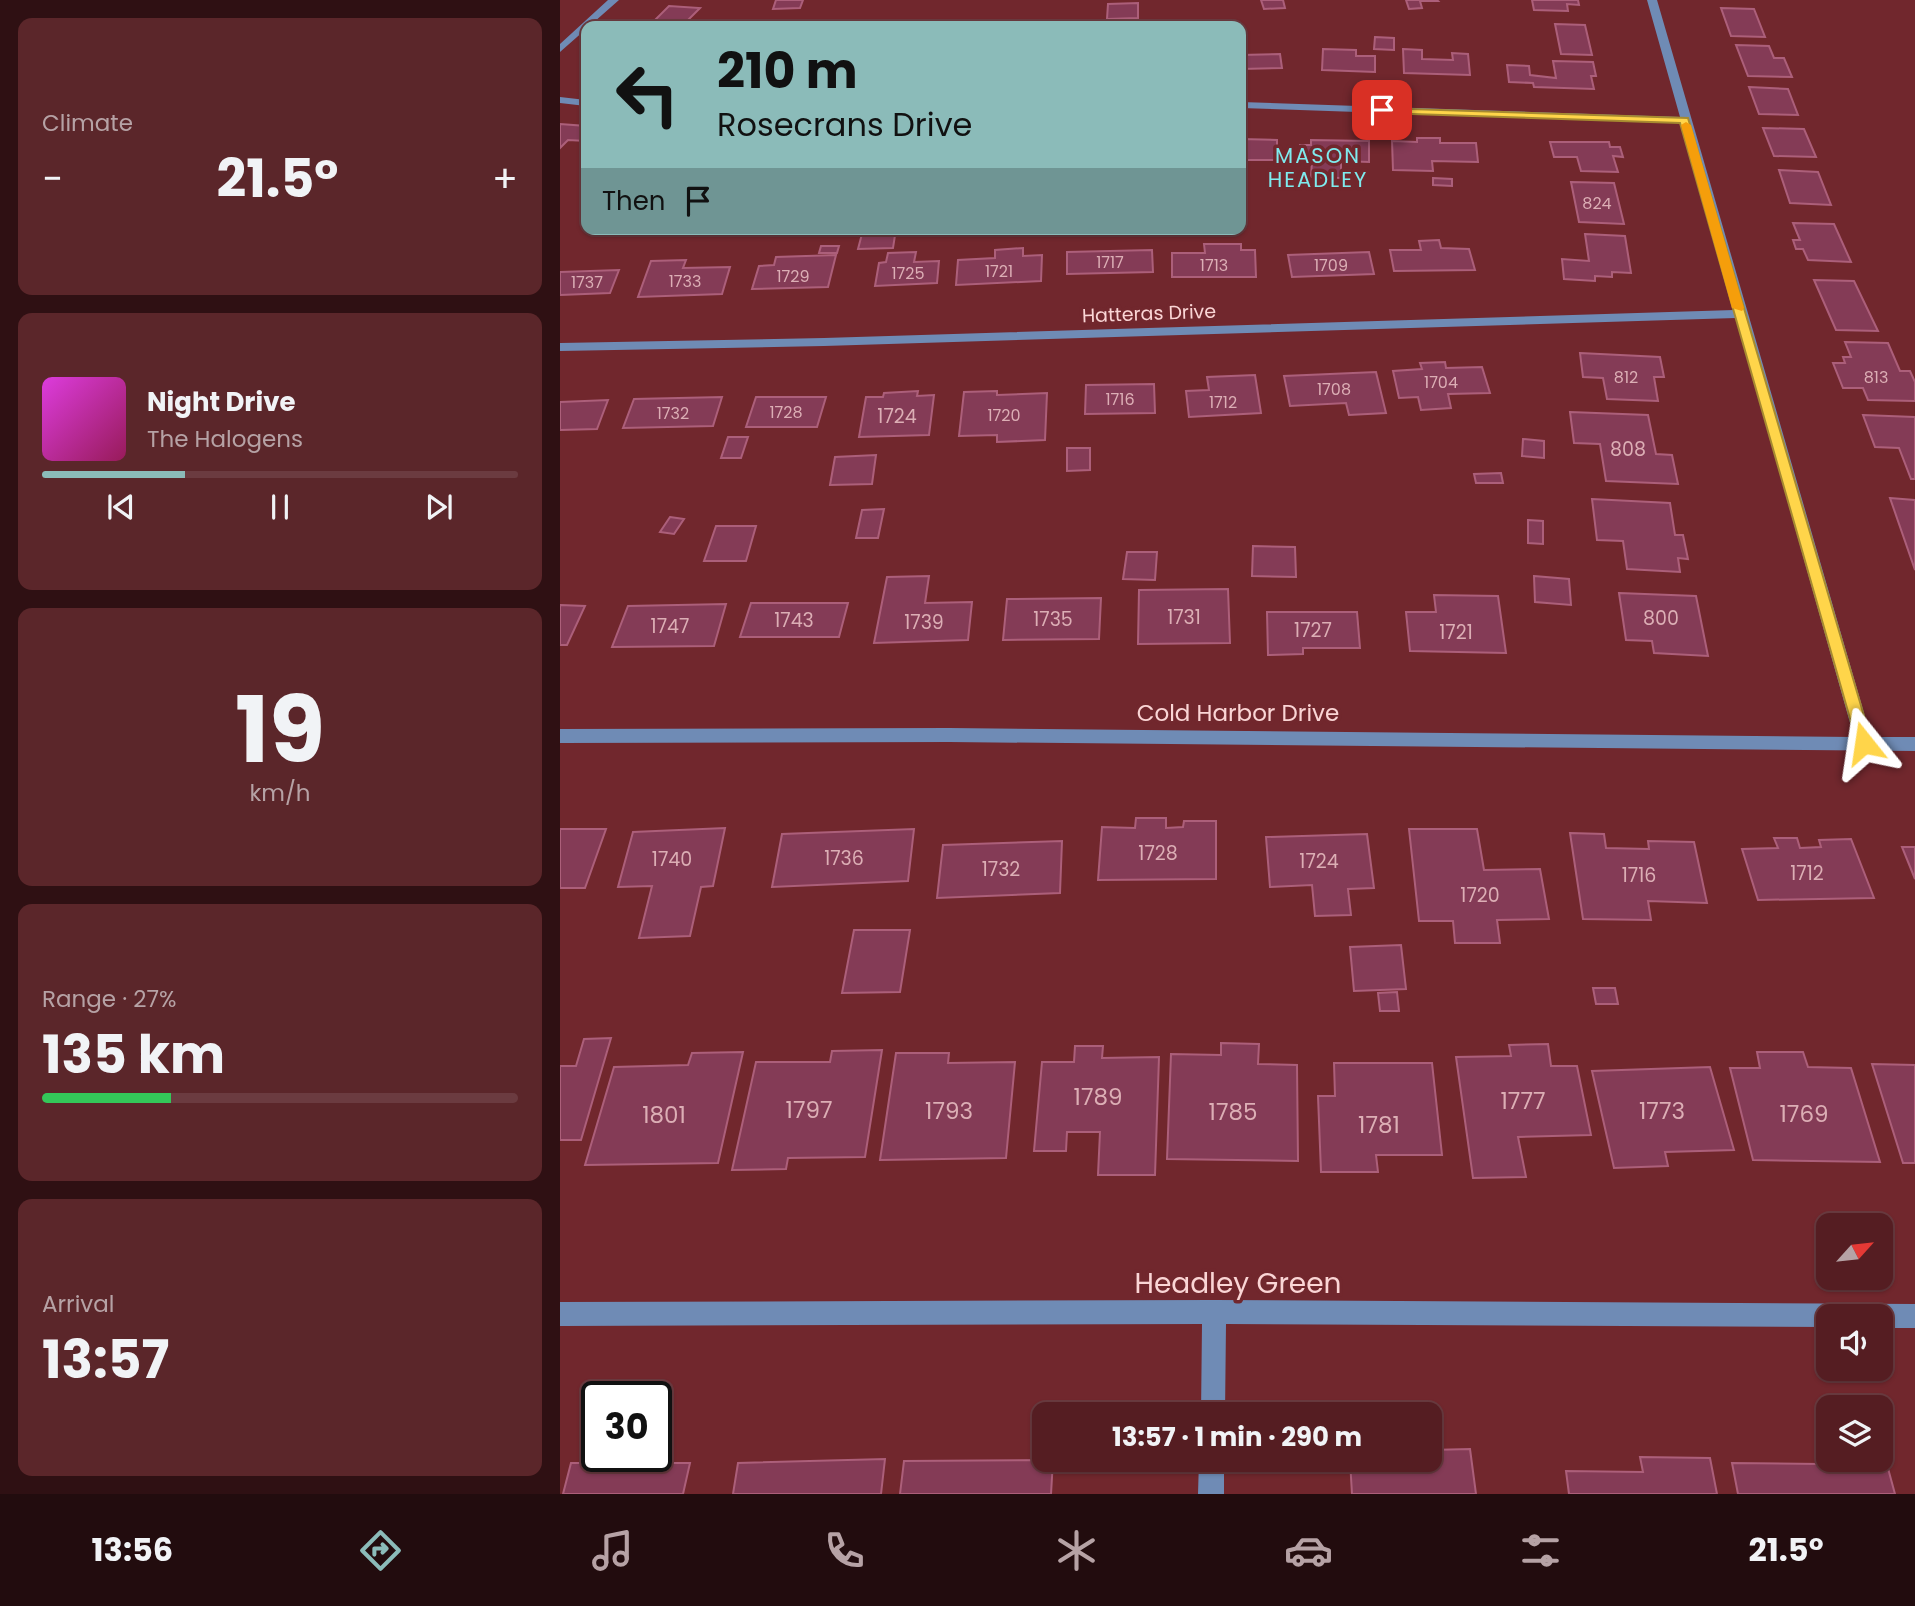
<!DOCTYPE html>
<html lang="en">
<head>
<meta charset="utf-8">
<style>
  :root { --surface:#551d22; --page:#5b262a; --text:#f1f3f6; --muted:#b6a2a5; --line:#6b3b40; --accent:#8bbbb9 }
  body { margin:0; font-family:Poppins,sans-serif; background:var(--page); color:var(--text); height:100vh; display:flex; flex-direction:column; font-size:26px; white-space:nowrap }
  * { box-sizing:border-box; margin:0 }
  p { font-size:23px; color:var(--muted) }
  .icon { flex:none; width:38px; height:38px; fill:none; stroke:currentColor; stroke-width:2; stroke-linecap:round; stroke-linejoin:round }
  .map { position:relative; flex:1; overflow:hidden }
  .side { display:flex; flex-direction:column; gap:18px; padding:18px; background:#2f1013; width:560px }
  .side>* { flex:none }
  .banner { position:absolute; left:21px; top:21px; width:665px; height:214px; border-radius:14px; box-shadow:0 2px 5px #0004,0 0 0 2px var(--line); background:#8bbbb9; color:#111; overflow:hidden }
  .needle { width:46px; rotate:63deg }
  .tools { position:absolute; left:1256px; top:1213px; display:grid; gap:14px }
  .tools a { display:grid; place-items:center; width:77px; height:77px; border-radius:14px; background:var(--surface); box-shadow:0 2px 5px #0004,0 0 0 2px var(--line); font-size:35px }
  .speed { position:absolute; left:21px; top:1381px; display:flex; gap:14px; font-size:35px; font-weight:700; text-align:center }
  .speed>* { display:grid; place-content:center; width:91px; height:91px; border-radius:50%; background:var(--surface); box-shadow:0 2px 5px #0004,0 0 0 2px var(--line); line-height:1 }
  .speed .limit { border:4px solid #111; border-radius:10px; background:#fff; color:#111 }
  .pin { position:absolute; display:grid; place-items:center; width:60px; height:60px; color:#fff; margin:-30px; border-radius:14px; box-shadow:0 4px 10px #0006 }
  .me { position:absolute; width:77px; margin:-38px; rotate:345deg; stroke-linejoin:round; filter:drop-shadow(0 0 5px #0008) }
  .turn { display:flex; align-items:center; gap:24px; height:147px; padding:0 21px; font-size:32px }
  .turn .icon { width:91px; height:91px; stroke-width:2.5 }
  .turn b { display:block; font-size:49px; line-height:60px }
  .then { display:flex; align-items:center; height:66px; padding:0 21px; background:#0003; gap:14px; font-size:26px }
  .big { font-size:52px; font-weight:700; line-height:1.1 }
  .side .widget { flex:1; display:flex; flex-direction:column; justify-content:center; gap:10px; min-width:0; padding:0 24px; border-radius:14px; background:var(--page) }
  .side .dial { align-items:center; gap:0 }
  .dial b { font-size:91px; line-height:1 }
  .song { display:flex; align-items:center; gap:21px }
  .cover { width:84px; height:84px; border-radius:10px; background:linear-gradient(135deg,hsl(300 70% 55%),hsl(330 70% 35%)) }
  .played { height:7px; border-radius:4px; background:linear-gradient(90deg,var(--accent) 30%,var(--line) 30%) }
  .keys { display:flex; justify-content:space-around; direction:ltr }
  .heat { display:flex; justify-content:space-between; align-items:center; font-size:38px; direction:ltr }
  .charge { height:10px; border-radius:5px; background:linear-gradient(90deg,#34c759 27%,var(--line) 0) }
  .trip { position:absolute; left:472px; top:1402px; width:410px; height:70px; border-radius:14px; background:var(--surface); box-shadow:0 2px 5px #0004,0 0 0 2px var(--line); font-weight:700; line-height:70px; text-align:center }
  .dock { display:flex; height:112px; justify-content:space-around; align-items:center; background:#220c0e; color:var(--muted) }
  .dock .icon { width:49px; height:49px }
  .dock .current { color:var(--accent) }
  .dock b { font-size:32px; color:var(--text) }
  main { display:flex; flex:1; min-height:0 }
  .map>svg:first-child { display:block }
  .building { fill:#843b56; stroke:#ac5f7a; stroke-width:2 }
  .lines { fill:none; stroke-linecap:round; stroke-linejoin:round }
  .minor { fill:#6f8bb5; fill-rule:evenodd }
  .route { fill:#ffd54a; stroke:#a68a30; stroke-width:2 }
  .slow { fill:#f59e0b }
  .labels { text-anchor:middle; stroke-width:7; stroke-linejoin:round; paint-order:stroke }
  .far-number-label { font-size:16px; fill:#dcaeb5 }
  .far-street-label { font-size:19px; fill:#fad5d5; stroke:#71272d }
  .number-label { font-size:19px; fill:#dcaeb5 }
  .far-neighbourhood-label { font-size:21px; letter-spacing:2px; fill:#7febee; stroke:#71272d }
  .street-label { font-size:23px; fill:#fad5d5; stroke:#71272d }
  .near-number-label { font-size:23px; fill:#dcaeb5 }
  .near-street-label { font-size:28px; fill:#fad5d5; stroke:#71272d }
</style>
</head>
<body>
<main>
<section class="side">
<div class="widget"><p>Climate</p>
<div class="heat"><a>−</a><b class="big">21.5°</b><a>+</a></div>
</div>
<div class="widget">
<div class="song"><i class="cover"></i><div><b>Night Drive</b><p>The Halogens</p></div></div>
<div class="played"></div>
<div class="keys"><svg class="icon" aria-label="previous" viewBox="0 0 24 24"><path d="M18 5L8 12l10 7zM5 5v14"/></svg><svg class="icon" aria-label="pause" viewBox="0 0 24 24"><path d="M8 5v14M16 5v14"/></svg><svg class="icon" aria-label="next" viewBox="0 0 24 24"><path d="M6 5l10 7-10 7zM19 5v14"/></svg></div>
</div>
<div class="widget dial"><b>19</b><p>km/h</p></div>
<div class="widget"><p>Range · 27%</p><b class="big">135 km</b><div class="charge"></div></div>
<div class="widget"><p>Arrival</p><b class="big">13:57</b></div>
</section>
<div class="map">
<svg width="1355" height="1494" viewBox="0 0 1355 1494">
  <rect width="100%" height="100%" fill="#71272d"/>
  <path class="building" d="M216,0H243L240,8L213,9Z
    M701,0H723L725,8L704,9Z
    M846,0H877L878,1H860L862,8L849,9Z
    M972,0H1018L1019,5L1007,4L1008,11L974,10Z
    M578,3V18L547,19L548,4Z
    M109,6L140,8L122,26H89Z
    M1161,8L1194,9L1205,37L1171,36Z
    M995,24L1025,25L1032,55L1001,54Z
    M815,37L834,38V50L814,49Z
    M1176,45L1209,46L1214,58H1224L1232,77L1188,76Z
    M763,49L796,50V56H815V72L762,70Z
    M843,49L862,50V59L893,60L892,53L908,54L910,75L844,73Z
    M720,54L722,68L681,69V55Z
    M993,61L1033,62L1036,76H1031L1034,89L974,87L973,83L949,82L947,65L969,66L970,75L996,78Z
    M1189,87L1228,89L1238,115L1199,114Z
    M0,124L26,126V141L8,140L0,148Z
    M1203,128L1244,129L1256,157L1214,156Z
    M857,138H880V143H916L918,162L872,161L873,171L833,170L832,141L857,142Z
    M681,139L717,140V160H681Z
    M751,140L809,141V162L781,161V178L751,177L752,160H739L740,145H751Z
    M990,142H1049L1050,147H1060L1063,157L1053,156L1058,172L1021,171L1017,157H994Z
    M1219,170L1258,172L1271,205L1230,203Z
    M873,178L892,179V186L873,185Z
    M1011,182L1054,183L1064,224L1019,222Z
    M1233,223L1274,224L1291,262L1248,260L1243,249H1236L1233,240H1240Z
    M336,229L333,248L298,249L303,230Z
    M1025,234L1065,236L1071,273L1052,272V277L1035,276V281L1004,279L1002,259L1029,261Z
    M879,240L881,248L909,249L915,270L834,271L830,250H861L859,241Z
    M644,244H681V250H695L696,277H612V253H645Z
    M261,246H279L277,253H259Z
    M463,248V256L482,255L481,281L396,285L398,260L435,258V250Z
    M592,250L593,272L507,274V252Z
    M356,252L354,262L379,261L377,283L315,286L319,263L326,262L328,253Z
    M809,252L814,274L732,277L728,255Z
    M276,255L268,287L192,289L199,266L214,265L216,257Z
    M126,260L123,268L170,267L162,294L78,297L91,261Z
    M59,270L50,293L0,295V272Z
    M1254,280L1294,281L1318,331L1276,330Z
    M1285,342L1328,343L1340,371H1350L1355,382V401L1308,400L1303,388H1283L1273,363H1285L1283,357H1291Z
    M1020,353L1100,357L1104,377H1094L1098,401L1047,399L1043,378L1023,377Z
    M885,362L886,368L922,367L930,393L888,394L891,408L861,410L858,397L839,398L833,371L862,369L860,363Z
    M816,372L826,413L789,415L786,403L730,406L724,376Z
    M695,375L701,413L629,417L626,391L649,390L647,377Z
    M594,384L595,413L525,414L526,385Z
    M358,391L357,396L374,395L369,435L299,437L306,397H323L324,393Z
    M437,391V395L487,393L485,440L437,442V435L399,436L404,392Z
    M162,397L153,426L63,428L74,399Z
    M196,397H266L257,427H186Z
    M48,400L37,429L0,430V402Z
    M1010,412L1088,415L1096,454L1112,455L1118,484L1046,481L1040,444L1014,443Z
    M1303,415L1355,417V479H1351L1339,448L1315,447Z
    M168,437H188L181,458H161Z
    M963,439L984,441V458L962,456Z
    M507,448H530V470L507,471Z
    M316,455L312,484L270,485L275,457Z
    M941,473L943,483H916L914,474Z
    M1330,498L1355,500V570Z
    M1032,499L1110,503L1115,535H1123L1128,559L1118,558L1120,572L1067,569L1063,541L1037,540Z
    M324,509L318,538H296L302,510Z
    M110,517L124,519L114,534L100,532Z
    M968,520L983,521V544L968,543Z
    M156,526H196L186,561H144Z
    M693,546L735,547L736,577L692,576Z
    M567,552H597L595,580L563,579Z
    M369,576L365,603L412,602L408,640L314,643L327,577Z
    M974,576L1009,579L1011,605L975,602Z
    M668,589L670,643L578,644L579,590Z
    M1059,593L1136,596L1148,656L1094,653L1092,641L1066,640Z
    M874,595L938,596L946,653L850,651L846,612H876Z
    M541,598L539,639L443,640L447,599Z
    M191,603H288L279,637H180Z
    M166,604L154,646L52,647L68,606Z
    M0,605L25,606L7,645H0Z
    M707,612H797L800,648H743V654L708,655Z
    M576,818H606V828L623,827L624,821H656V879L538,880L542,827L575,828Z
    M165,828L153,886L141,887L130,936L79,938L92,886L58,887L73,832Z
    M0,829H46L25,888H0Z
    M354,829L348,881L212,887L222,834Z
    M849,829H917L924,870L980,869L989,919L937,920L940,943H895L893,921H859Z
    M1010,833L1044,834L1046,848L1089,849L1088,841L1134,842L1147,903L1088,901L1091,920L1023,919Z
    M807,834L814,888L788,889L791,915L755,916L752,885L710,887L706,837Z
    M1214,838H1237L1240,848L1261,847L1259,840L1291,839L1314,898L1198,900L1182,849L1218,848Z
    M502,841L500,893L377,898L383,845Z
    M1342,847H1355V879Z
    M294,930H350L340,992L282,993Z
    M841,945L846,989L794,991L790,947Z
    M1033,988H1055L1058,1004H1036Z
    M837,992L839,1011H820L818,993Z
    M51,1038L21,1140H0V1066H16L24,1039Z
    M661,1043L699,1044L698,1064L737,1065L738,1161L607,1159L611,1054L661,1055Z
    M988,1044L991,1066H1017L1031,1135L958,1137L966,1177L913,1178L896,1057L951,1056L949,1045Z
    M515,1046H543L542,1058L599,1057L595,1175H538L540,1132H507L506,1151H474L482,1062H514Z
    M322,1050L305,1157L228,1158L226,1169L172,1170L196,1062H270L272,1051Z
    M183,1052L158,1163L25,1165L54,1067L128,1065L132,1053Z
    M1197,1052H1243L1248,1067L1291,1068L1320,1162L1193,1160L1170,1068H1200Z
    M336,1053H389L388,1063L455,1062L446,1158L320,1160Z
    M774,1063H872L882,1155H816L818,1172H761L758,1096H775Z
    M1312,1064L1355,1065V1163H1343Z
    M1150,1067L1174,1150L1105,1152L1108,1166L1054,1168L1032,1071Z
    M910,1449L916,1494H792L790,1460H870V1450Z
    M1258,1449H1269V1460H1321L1323,1450L1335,1494H1178L1172,1463L1261,1464Z
    M1080,1457L1150,1458L1157,1494H1009L1006,1471L1083,1472Z
    M325,1459L321,1494H173L178,1463Z
    M493,1460L491,1494H340L344,1461Z
    M11,1463H130L123,1494H3Z"/>
  <g class="lines">
    <path class="minor" d="M48,0H59L0,52V44Z
      M1087,0H1097L1311,737H1355V751L389,742L0,743V729L389,728L1294,737L1176,318L264,346L0,351V343L264,338L1174,310L1122,123L681,108V102L1120,117Z
      M0,97L26,100V106L0,103Z
      M654,1300L1355,1304V1328H1321V1316H1269V1327L666,1324L665,1414H641L642,1324L0,1326V1302Z
      M639,1460H664V1494H638Z"/>
  </g>
  <path class="route" d="M818,108L1128,118L1312,743L1310,747H1299L1297,743L1120,123L822,113L817,110Z"/>
  <path class="slow" d="M1126,122L1131,125L1184,308L1182,311L1172,308L1121,125Z"/>
  <g class="labels">
    <g class="far-number-label">
      <text x="1037" y="209">824</text>
      <text x="550" y="268">1717</text>
      <text x="654" y="271">1713</text>
      <text x="771" y="271">1709</text>
      <text x="439" y="277">1721</text>
      <text x="348" y="279">1725</text>
      <text x="233" y="282">1729</text>
      <text x="125" y="287">1733</text>
      <text x="27" y="288">1737</text>
      <text x="1066" y="383">812</text>
      <text x="1316" y="383">813</text>
      <text x="881" y="388">1704</text>
      <text x="774" y="395">1708</text>
      <text x="560" y="405">1716</text>
      <text x="663" y="408">1712</text>
      <text x="226" y="418">1728</text>
      <text x="113" y="419">1732</text>
      <text x="444" y="421">1720</text>
    </g>
    <g class="far-street-label">
      <text transform="translate(589 313) rotate(-2)" y="7">Hatteras Drive</text>
    </g>
    <g class="number-label">
      <text x="337" y="423">1724</text>
      <text x="1068" y="456">808</text>
      <text x="624" y="624">1731</text>
      <text x="1101" y="625">800</text>
      <text x="493" y="626">1735</text>
      <text x="234" y="627">1743</text>
      <text x="364" y="629">1739</text>
      <text x="110" y="633">1747</text>
      <text x="753" y="637">1727</text>
      <text x="896" y="639">1721</text>
      <text x="598" y="860">1728</text>
      <text x="284" y="865">1736</text>
      <text x="112" y="866">1740</text>
      <text x="759" y="868">1724</text>
      <text x="441" y="876">1732</text>
      <text x="1247" y="880">1712</text>
      <text x="1079" y="882">1716</text>
      <text x="920" y="902">1720</text>
    </g>
    <g class="far-neighbourhood-label">
      <text x="758" y="163">MASON<tspan x="758" dy="24">HEADLEY</tspan></text>
    </g>
    <g class="street-label">
      <text x="678" y="721">Cold Harbor Drive</text>
    </g>
    <g class="near-number-label">
      <text x="538" y="1105">1789</text>
      <text x="963" y="1109">1777</text>
      <text x="249" y="1118">1797</text>
      <text x="389" y="1119">1793</text>
      <text x="1102" y="1119">1773</text>
      <text x="673" y="1120">1785</text>
      <text x="1244" y="1122">1769</text>
      <text x="104" y="1123">1801</text>
      <text x="819" y="1133">1781</text>
    </g>
    <g class="near-street-label">
      <text x="678" y="1293">Headley Green</text>
    </g>
  </g>
</svg>
<div class="tools">
<a><svg class="needle" viewBox="-14 -14 28 28"><path d="M0-13l5 13h-10z" fill="#e53935"/><path d="M0 13l5-13h-10z" fill="#b6a2a5"/></svg></a>
<a><svg class="icon" aria-label="sound" viewBox="0 0 24 24"><path d="M4 9h4l5-4v14l-5-4H4zM17 9q2 3 0 6"/></svg></a>
<a><svg class="icon" aria-label="layers" viewBox="0 0 24 24"><path d="M12 4l9 5-9 5-9-5zM3 14l9 5 9-5"/></svg></a>
</div>
<div class="speed"><div class="limit">30</div></div>
<div class="pin" style="left:822px;top:110px;background:#d93025"><svg class="icon" aria-label="arrive" viewBox="0 0 24 24"><path d="M6 21V4h12l-3 4 3 4H6"/></svg></div>
<svg class="me" style="left:1304px;top:743px" viewBox="-20 -20 40 40"><path d="M0-17L14 15 0 8-14 15z" fill="#ffd54a" stroke="#fff" stroke-width="4"/></svg>
<div class="trip">13:57 · 1 min · 290 m</div>
<div class="banner">
<div class="turn"><svg class="icon" aria-label="left" viewBox="0 0 24 24"><path d="M17 20v-9H6M10 6l-5 5 5 5"/></svg><div><b>210 m</b>Rosecrans Drive</div></div>
<div class="then">Then<svg class="icon" aria-label="arrive" viewBox="0 0 24 24"><path d="M6 21V4h12l-3 4 3 4H6"/></svg></div>
</div>
</div>
</main>
<nav class="dock">
<b>13:56</b>
<svg class="icon current" aria-label="directions" viewBox="0 0 24 24"><path d="M12 3l9 9-9 9-9-9zM9 14v-3h6M13 9l2 2-2 2"/></svg>
<svg class="icon" aria-label="music" viewBox="0 0 24 24"><path d="M9 18V5l10-2v13"/><circle cx="6" cy="18" r="3"/><circle cx="16" cy="16" r="3"/></svg>
<svg class="icon" aria-label="phone" viewBox="0 0 24 24"><path d="M5 4h4l2 5-3 2q2 4 5 5l2-3 5 2v4C11 20 4 13 5 4z"/></svg>
<svg class="icon" aria-label="climate" viewBox="0 0 24 24"><path d="M12 3v18M4 7l16 10M4 17L20 7"/></svg>
<svg class="icon" aria-label="car" viewBox="0 0 24 24"><path d="M5 17H2v-5l4-1 3-4h7l3 4 3 1v5h-3M9 17h6M6 11h13"/><circle cx="7" cy="17" r="2"/><circle cx="17" cy="17" r="2"/></svg>
<svg class="icon" aria-label="filters" viewBox="0 0 24 24"><path d="M4 7h16M4 17h16"/><circle cx="9" cy="7" r="2"/><circle cx="15" cy="17" r="2"/></svg>
<b>21.5°</b>
</nav>
</body>
</html>
